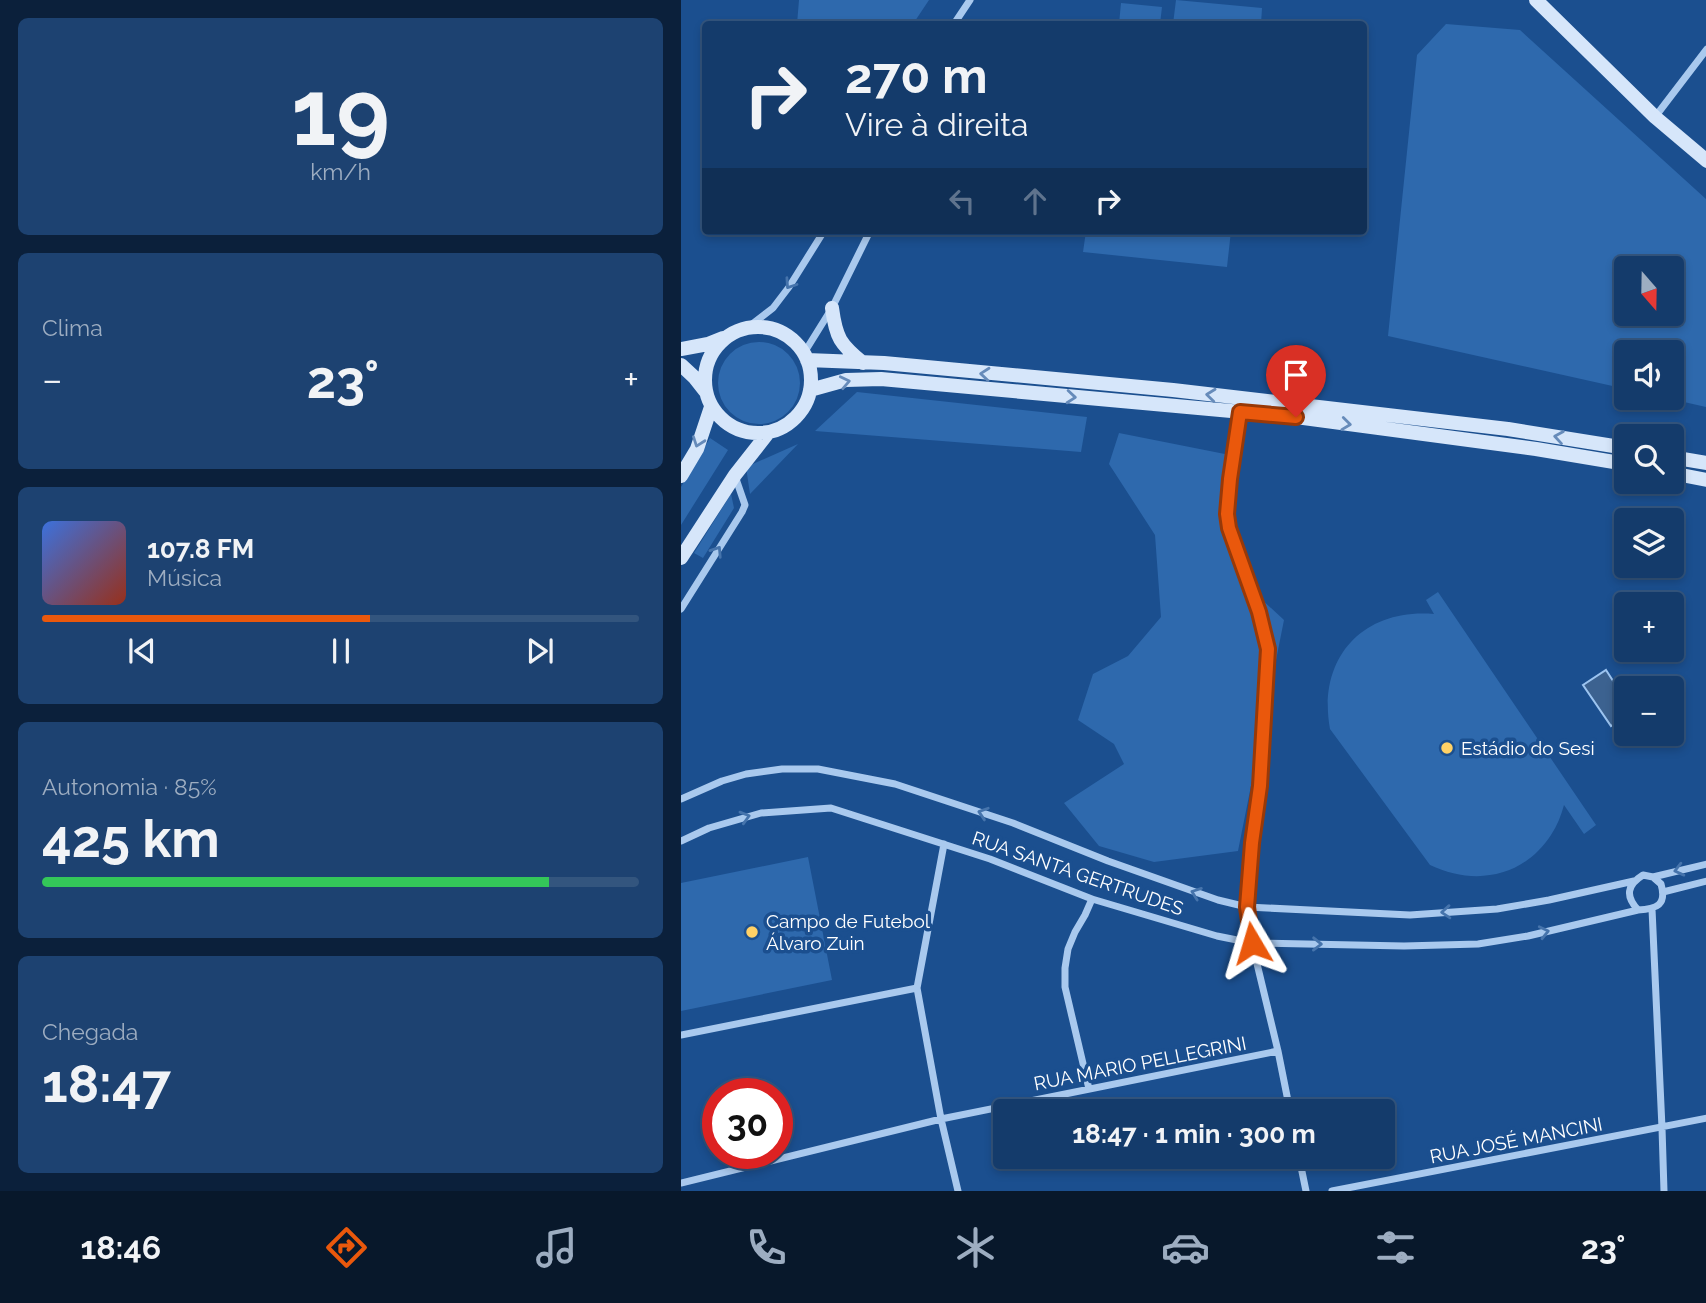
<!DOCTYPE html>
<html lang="pt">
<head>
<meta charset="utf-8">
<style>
  :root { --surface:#143b6b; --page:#1d4271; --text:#f1f3f6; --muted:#9dadc1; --line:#33557e; --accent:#ea580c }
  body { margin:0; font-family:Raleway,sans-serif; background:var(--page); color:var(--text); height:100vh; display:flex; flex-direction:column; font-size:26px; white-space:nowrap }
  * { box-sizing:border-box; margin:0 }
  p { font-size:23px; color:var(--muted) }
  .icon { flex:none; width:38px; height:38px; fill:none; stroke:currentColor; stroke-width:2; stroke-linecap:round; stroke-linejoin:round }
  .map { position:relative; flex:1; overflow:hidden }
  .side { display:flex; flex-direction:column; gap:18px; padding:18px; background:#0b203b; width:681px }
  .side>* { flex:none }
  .top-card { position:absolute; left:21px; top:21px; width:665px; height:214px; border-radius:7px; box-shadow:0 4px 10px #0003,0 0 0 2px var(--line); background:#143b6b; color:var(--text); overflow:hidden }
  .needle { width:46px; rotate:160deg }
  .buttons { position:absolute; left:933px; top:256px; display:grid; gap:14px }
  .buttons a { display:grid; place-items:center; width:70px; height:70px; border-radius:7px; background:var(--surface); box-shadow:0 4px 10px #0003,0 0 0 2px var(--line); font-size:35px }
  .speed { position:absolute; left:21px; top:1078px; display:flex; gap:14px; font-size:35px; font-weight:700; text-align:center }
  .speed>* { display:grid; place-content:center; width:91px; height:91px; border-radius:50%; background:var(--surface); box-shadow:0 4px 10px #0003,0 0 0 2px var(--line); line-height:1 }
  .speed .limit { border:10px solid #d22; background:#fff; color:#111 }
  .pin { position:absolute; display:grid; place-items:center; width:60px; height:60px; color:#fff; margin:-72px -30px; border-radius:50% 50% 50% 0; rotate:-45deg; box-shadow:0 0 7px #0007 }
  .pin .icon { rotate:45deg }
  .me { position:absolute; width:77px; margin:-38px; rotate:353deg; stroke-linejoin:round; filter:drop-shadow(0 0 5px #0008) }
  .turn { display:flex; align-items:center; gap:24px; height:147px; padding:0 28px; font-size:32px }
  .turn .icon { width:91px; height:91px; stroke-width:2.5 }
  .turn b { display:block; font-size:49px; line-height:60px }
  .lanes { display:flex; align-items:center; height:66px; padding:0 28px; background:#0003; justify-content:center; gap:35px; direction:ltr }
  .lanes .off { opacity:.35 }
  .big { font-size:52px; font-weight:700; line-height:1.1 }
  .side .tile { flex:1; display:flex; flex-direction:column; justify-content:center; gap:10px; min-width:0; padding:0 24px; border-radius:10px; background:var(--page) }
  .side .dial { align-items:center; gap:0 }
  .dial b { font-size:91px; line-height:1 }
  .song { display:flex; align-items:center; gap:21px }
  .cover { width:84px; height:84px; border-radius:10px; background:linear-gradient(135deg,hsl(220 70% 55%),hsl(10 70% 35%)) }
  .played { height:7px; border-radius:4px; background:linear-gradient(90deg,var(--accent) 55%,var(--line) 55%) }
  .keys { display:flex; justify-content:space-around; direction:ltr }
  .heat { display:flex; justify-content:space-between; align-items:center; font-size:38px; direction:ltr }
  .charge { height:10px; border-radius:5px; background:linear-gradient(90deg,#34c759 85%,var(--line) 0) }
  .trip { position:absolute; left:312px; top:1099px; width:402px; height:70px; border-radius:7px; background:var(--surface); box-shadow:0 4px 10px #0003,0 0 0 2px var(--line); font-weight:700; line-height:70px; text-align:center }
  .dock { display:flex; height:112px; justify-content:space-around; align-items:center; background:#08182b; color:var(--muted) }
  .dock .icon { width:49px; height:49px }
  .dock .active { color:var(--accent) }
  .dock b { font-size:32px; color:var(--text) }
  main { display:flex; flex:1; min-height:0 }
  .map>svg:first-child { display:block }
  .green { fill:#2e69ad; fill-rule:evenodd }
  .water { fill:#3c6290; stroke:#9cc4f0; stroke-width:2 }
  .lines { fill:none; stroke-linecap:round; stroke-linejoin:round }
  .street { stroke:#a9c9ee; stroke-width:7 }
  .secondary { stroke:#d6e6fa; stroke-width:14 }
  .oneway { stroke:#4674ac }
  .oneway2 { stroke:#668bba }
  .route-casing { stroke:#983908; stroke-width:18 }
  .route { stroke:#ea580c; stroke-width:12 }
  .poi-dot { fill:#ffd166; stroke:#1b4f8f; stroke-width:2.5 }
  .labels { text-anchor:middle; stroke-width:7; stroke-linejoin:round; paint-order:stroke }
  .poi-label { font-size:19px; fill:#fff; stroke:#1b4f8f; text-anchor:start }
  .street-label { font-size:19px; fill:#fff; stroke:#1b4f8f }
</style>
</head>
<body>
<main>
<section class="side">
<div class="tile dial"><b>19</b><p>km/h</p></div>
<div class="tile"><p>Clima</p>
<div class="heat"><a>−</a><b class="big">23°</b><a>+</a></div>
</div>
<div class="tile">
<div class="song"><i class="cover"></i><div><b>107.8 FM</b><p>Música</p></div></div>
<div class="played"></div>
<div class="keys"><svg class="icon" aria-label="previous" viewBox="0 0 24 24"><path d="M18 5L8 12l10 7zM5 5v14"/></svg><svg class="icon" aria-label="pause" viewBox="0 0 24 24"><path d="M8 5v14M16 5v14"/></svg><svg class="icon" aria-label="next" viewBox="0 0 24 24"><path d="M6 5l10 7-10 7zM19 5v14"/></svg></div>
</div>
<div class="tile"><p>Autonomia · 85%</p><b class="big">425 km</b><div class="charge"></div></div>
<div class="tile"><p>Chegada</p><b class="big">18:47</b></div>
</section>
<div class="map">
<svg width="1026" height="1191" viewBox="0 0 1026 1191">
  <rect width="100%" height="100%" fill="#1b4f8f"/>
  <path class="green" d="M118,0H248L232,24H116Z
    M495,0L581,8L580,24H492Z
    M440,3L481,7L479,24H438Z
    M765,24L839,30L1025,199V407L981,397H990V352H945V389L707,336L736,55ZM945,268H990V313H945Z
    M405,231H550L546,267L402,252Z
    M37 383a41 41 0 1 1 82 0a41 41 0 1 1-82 0Z
    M176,392L406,417L400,452L134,431Z
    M438,433L559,457L549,512L578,597L603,620L557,851L473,862L418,846L383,803L443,764L433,744L397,720L412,674L447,656L480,617L474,535L428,464Z
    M29,438L47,450L0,525V487Z
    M117,444L69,494L65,467Z
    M50,494L53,508L22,558L13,553Z
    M757,592L915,825L903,834L883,805C880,816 876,826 870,835C842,878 793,886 749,865L649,729C636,658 682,608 753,614L745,600Z
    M127,857L151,980L0,1011V883Z"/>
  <path class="water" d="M925,670L945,701V716L930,726L902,685Z"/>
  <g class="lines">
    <path class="street" d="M273,24L289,0
      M974,117L1026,49
      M66,328L92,308L108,287L143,231
      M123,353L151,308L189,231
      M559,412C555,450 543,490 548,529L582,626L587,649L579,786L571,843L566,907L571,943L597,1051L609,1111
      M0,609L61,512L64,505L54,476
      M0,799L41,781L65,774L101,769H137L214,784L332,823L427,861L537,900L566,907L729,915L816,909L868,900L953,881
      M0,841L28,828L80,813L150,808L309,859L411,899L536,936L571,943L723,946L797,944L847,936L957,910
      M263,844L236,988L260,1119L277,1191
      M962,875L972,877L980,884C986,905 976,909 957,910C944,896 946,885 962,875Z
      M972,877L1026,864
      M982,892L1026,881
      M971,909L981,1128L983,1191
      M0,1035L236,988
      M408,1089L384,987V968L387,949L394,932L404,915L411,899
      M618,1157L625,1191
      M0,1183L260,1119L597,1051
      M651,1191L1026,1118"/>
    <path class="secondary" d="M855,0L974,117L1026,161
      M151,308C155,338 159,344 182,363
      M24 380a53 53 0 1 1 106 0a53 53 0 1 1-106 0Z
      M0,349L27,344L42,338
      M126,360L203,363L492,390L827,429L945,448
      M0,365L13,377L24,391
      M129,390L165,380L200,379L615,417L855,449L945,464
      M990,457L1026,463
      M990,473L1026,480
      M0,476L16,449L30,407
      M0,558L54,475L87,433"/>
  </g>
  <defs><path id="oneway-chevron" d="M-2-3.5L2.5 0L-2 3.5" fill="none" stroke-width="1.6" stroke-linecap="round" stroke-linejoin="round" transform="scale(1.75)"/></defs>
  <g class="oneway">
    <use href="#oneway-chevron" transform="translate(109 284) rotate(124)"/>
    <use href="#oneway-chevron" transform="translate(36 551) rotate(-57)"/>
    <use href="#oneway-chevron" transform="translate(302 813) rotate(-162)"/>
    <use href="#oneway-chevron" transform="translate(64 817) rotate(-16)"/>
    <use href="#oneway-chevron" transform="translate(998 870) rotate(166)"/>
    <use href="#oneway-chevron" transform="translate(515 893) rotate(-160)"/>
    <use href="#oneway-chevron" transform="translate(765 912) rotate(176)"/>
    <use href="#oneway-chevron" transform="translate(863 932) rotate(-13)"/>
    <use href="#oneway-chevron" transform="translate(636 944) rotate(1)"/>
  </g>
  <g class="oneway2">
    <use href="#oneway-chevron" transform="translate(304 374) rotate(-175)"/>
    <use href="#oneway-chevron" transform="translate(164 382) rotate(-12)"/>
    <use href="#oneway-chevron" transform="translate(530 395) rotate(-174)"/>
    <use href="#oneway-chevron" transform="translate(390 397) rotate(5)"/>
    <use href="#oneway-chevron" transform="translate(665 424) rotate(7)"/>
    <use href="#oneway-chevron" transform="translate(878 437) rotate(-171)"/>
    <use href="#oneway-chevron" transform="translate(17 442) rotate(110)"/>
  </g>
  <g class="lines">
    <defs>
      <path id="route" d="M571,943L566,907L571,843L579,786L587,649L578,612L548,528L546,514L549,479L559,412L615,417"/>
    </defs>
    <use href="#route" class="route-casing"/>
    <use href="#route" class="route"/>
  </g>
  <g class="poi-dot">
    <circle cx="766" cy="748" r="7"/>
    <circle cx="71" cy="932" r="7"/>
  </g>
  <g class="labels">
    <g class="poi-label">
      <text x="780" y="755">Estádio do Sesi</text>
      <text x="85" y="928">Campo de Futebol<tspan x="85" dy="22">Álvaro Zuin</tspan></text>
    </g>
    <g class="street-label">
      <text transform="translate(397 873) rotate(19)" y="7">RUA SANTA GERTRUDES</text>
      <text transform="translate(459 1063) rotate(-11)" y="7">RUA MARIO PELLEGRINI</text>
      <text transform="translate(835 1140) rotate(-11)" y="7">RUA JOSÉ MANCINI</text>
    </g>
  </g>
</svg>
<div class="buttons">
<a><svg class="needle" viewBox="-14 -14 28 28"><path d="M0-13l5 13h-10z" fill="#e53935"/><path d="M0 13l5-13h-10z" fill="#9dadc1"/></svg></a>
<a><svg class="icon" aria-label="sound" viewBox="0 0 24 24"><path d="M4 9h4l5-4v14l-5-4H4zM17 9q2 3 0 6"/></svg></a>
<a><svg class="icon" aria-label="search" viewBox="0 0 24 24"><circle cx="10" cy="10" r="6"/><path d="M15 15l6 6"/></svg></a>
<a><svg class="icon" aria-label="layers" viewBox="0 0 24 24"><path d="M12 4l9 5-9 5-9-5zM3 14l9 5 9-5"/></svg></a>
<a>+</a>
<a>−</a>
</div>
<div class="speed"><div class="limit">30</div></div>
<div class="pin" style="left:615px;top:417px;background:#d93025"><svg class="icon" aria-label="arrive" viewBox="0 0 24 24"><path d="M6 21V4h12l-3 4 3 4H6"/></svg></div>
<svg class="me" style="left:571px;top:943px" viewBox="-20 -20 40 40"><path d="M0-17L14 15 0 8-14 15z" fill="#ea580c" stroke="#fff" stroke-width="4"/></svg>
<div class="trip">18:47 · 1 min · 300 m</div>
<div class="top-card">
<div class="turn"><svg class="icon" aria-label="right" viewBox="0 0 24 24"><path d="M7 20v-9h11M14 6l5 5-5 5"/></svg><div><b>270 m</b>Vire à direita</div></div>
<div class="lanes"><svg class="icon off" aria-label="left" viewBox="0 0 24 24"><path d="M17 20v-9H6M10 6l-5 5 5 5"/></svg><svg class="icon off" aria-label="ahead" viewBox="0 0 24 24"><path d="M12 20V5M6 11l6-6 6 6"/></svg><svg class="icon" aria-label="right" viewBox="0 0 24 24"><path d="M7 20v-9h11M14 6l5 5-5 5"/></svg></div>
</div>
</div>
</main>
<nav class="dock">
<b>18:46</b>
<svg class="icon active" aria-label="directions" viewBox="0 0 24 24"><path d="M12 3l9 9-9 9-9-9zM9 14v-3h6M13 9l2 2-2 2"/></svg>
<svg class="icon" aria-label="music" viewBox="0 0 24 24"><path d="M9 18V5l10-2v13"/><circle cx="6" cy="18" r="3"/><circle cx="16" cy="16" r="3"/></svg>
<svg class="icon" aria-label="phone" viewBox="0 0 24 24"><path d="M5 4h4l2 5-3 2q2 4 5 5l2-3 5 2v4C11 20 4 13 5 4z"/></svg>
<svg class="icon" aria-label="climate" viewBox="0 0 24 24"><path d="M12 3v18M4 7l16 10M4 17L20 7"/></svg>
<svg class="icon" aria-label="car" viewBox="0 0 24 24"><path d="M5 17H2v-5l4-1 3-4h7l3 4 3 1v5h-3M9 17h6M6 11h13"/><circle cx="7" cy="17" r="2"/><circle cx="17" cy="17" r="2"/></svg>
<svg class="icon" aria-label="filters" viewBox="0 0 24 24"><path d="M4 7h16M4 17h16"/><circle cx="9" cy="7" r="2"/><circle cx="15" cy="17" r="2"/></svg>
<b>23°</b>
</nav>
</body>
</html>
